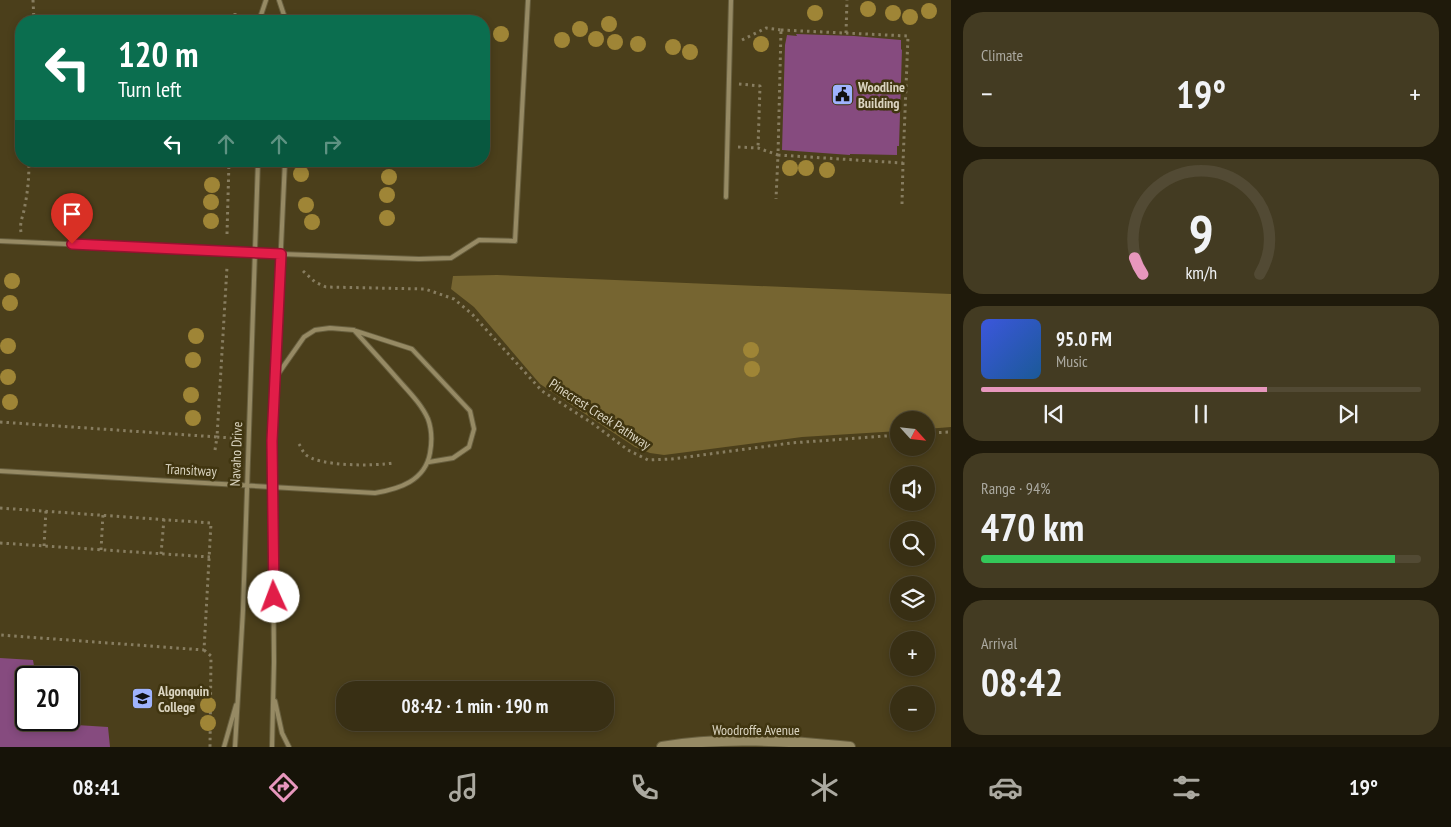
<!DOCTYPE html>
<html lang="en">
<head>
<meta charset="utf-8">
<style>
  :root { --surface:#382f14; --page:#433b22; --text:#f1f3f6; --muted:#aba9a0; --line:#524a34; --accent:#e797bd }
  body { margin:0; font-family:"PT Sans Narrow",sans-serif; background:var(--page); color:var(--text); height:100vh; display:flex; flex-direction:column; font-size:19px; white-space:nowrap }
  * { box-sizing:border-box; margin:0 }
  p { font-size:16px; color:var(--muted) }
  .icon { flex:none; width:28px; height:28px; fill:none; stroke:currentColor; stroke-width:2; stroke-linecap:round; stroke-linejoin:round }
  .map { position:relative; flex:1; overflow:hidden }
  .details { display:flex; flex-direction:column; gap:12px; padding:12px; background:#1f1a0b; width:500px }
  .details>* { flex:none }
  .banner { position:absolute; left:15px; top:15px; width:475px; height:152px; border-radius:20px; box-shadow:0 2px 8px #0003,0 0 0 1px var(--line); background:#0b6e4f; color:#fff; overflow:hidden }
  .needle { width:32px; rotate:117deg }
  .tools { position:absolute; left:890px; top:411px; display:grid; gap:10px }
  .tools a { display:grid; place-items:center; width:45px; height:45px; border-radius:50%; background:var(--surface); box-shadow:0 2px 8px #0003,0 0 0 1px var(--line); font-size:25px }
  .speed { position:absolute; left:15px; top:666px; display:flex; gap:10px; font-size:25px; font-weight:700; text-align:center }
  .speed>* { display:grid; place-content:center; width:65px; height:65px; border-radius:50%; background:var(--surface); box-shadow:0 2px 8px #0003,0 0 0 1px var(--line); line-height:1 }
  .speed .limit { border:2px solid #111; border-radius:8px; background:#fff; color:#111 }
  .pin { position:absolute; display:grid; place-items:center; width:42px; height:42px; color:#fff; margin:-51px -21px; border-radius:50% 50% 50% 0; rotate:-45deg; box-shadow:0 0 5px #0007 }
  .pin .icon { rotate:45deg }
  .me { position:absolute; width:55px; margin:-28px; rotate:358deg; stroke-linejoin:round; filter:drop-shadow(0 0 4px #0008) }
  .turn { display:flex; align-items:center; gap:18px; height:105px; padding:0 20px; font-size:22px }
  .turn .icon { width:65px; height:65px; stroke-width:2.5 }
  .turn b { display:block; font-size:35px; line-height:42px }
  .lanes { display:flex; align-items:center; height:48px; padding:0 20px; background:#0003; justify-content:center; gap:25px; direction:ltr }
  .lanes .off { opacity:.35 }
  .big { font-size:38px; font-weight:800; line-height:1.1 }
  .details .tile { flex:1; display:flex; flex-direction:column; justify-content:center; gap:8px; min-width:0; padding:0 18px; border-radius:20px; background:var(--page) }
  .details .dial { align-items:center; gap:0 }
  .dial svg { height:130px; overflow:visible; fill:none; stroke:var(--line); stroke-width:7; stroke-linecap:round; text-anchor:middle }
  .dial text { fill:var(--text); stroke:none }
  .song { display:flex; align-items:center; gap:15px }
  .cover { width:60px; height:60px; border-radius:8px; background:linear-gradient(135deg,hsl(230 70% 55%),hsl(210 70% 35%)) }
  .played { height:5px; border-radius:2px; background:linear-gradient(90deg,var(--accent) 65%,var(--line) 65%) }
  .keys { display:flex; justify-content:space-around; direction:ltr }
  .heat { display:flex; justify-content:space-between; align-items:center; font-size:28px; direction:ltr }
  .charge { height:8px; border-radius:4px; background:linear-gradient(90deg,#34c759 94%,var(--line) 0) }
  .trip { position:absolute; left:336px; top:681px; width:278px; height:50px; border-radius:20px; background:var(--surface); box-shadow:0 2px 8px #0003,0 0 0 1px var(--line); font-weight:800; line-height:50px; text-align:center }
  .dock { display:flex; height:80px; justify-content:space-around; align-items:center; background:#161308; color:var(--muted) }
  .dock .icon { width:35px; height:35px }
  .dock .on { color:var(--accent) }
  .dock b { font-size:22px; color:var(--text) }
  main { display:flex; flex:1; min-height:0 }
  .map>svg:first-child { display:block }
  .green { fill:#766531 }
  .building { fill:#864b7f }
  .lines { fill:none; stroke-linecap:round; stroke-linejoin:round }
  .service-casing { stroke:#675e3e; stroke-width:6 }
  .secondary-casing { stroke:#675e3e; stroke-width:12 }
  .path { stroke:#877d60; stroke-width:3; stroke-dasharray:2.5 4; stroke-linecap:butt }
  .service { stroke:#968a64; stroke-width:4 }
  .secondary { stroke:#968a64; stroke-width:10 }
  .tree { fill:#9f8536 }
  .route-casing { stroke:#92132f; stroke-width:12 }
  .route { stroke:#e11d48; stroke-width:9 }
  .labels { text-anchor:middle; stroke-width:5; stroke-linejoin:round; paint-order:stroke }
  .poi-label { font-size:14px; font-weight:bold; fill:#dad4c0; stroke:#403510; text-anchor:start }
  .street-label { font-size:14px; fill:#dad4c0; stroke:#403510 }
</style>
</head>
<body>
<main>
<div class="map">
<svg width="951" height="747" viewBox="0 0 951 747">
  <rect width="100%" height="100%" fill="#4b3f1b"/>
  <path class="green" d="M497,275L951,294V427L926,429V420H899V431L802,437L664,455L650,453L635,447L540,384L474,307L451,289L453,276Z"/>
  <path class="building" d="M796,34L854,36L901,40V50L902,49L899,146H897V155L850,154V155L782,150L785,45L787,35L797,36Z
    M0,658L33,660L36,678H26V720H44L45,723L108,727L110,747H0Z"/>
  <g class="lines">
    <defs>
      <path id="service" d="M279,0L286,21
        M259,21L266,0
        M726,197L731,0
        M0,241L281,254L419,259L451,258L479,240L515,241L528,0
        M356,331L412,349L470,411L474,429L469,447L453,458L429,462
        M0,471L375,493C399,489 425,481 430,453C432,442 432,430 428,419C421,403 407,390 395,376C382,361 368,346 354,330L330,328L315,330L304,337L276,377
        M275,701L282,733L289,747
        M224,747L236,705
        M235,747L243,610L258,161
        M272,747L274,662L272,441L285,161"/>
      <path id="secondary" d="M662,747C722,736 790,741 850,747"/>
    </defs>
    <use href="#service" class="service-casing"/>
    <use href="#secondary" class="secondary-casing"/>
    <path class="path" d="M33,0L34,21
      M235,21V13
      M781,30L908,36L903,163L778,155Z
      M846,33L847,0
      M742,40L766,28L781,30
      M739,84L760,86L758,148
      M738,147L758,148L778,155L776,199
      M902,204L903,163
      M21,232C19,223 24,214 25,205C28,190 29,176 29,161
      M227,234L229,161
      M303,271L315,282L326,287L425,289L454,299L472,314L542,391L592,423L628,450L648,460L672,459L791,443L899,435
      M0,422L217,437L227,267
      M926,433L951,432
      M299,444C301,447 303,452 305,454C318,467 376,466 393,463
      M215,450L217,437L233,438
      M0,508L211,523L204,650L0,635
      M0,543L210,557
      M44,546L46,510
      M101,550L103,514
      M161,554L164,519
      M204,650L211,656L210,747"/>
    <use href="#service" class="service"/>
    <use href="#secondary" class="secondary"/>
  </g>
  <g class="tree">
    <circle cx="868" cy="9" r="8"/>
    <circle cx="929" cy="11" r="8"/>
    <circle cx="815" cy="13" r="8"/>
    <circle cx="893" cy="13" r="8"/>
    <circle cx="910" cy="17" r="8"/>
    <circle cx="609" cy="24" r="8"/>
    <circle cx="580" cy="29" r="8"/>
    <circle cx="501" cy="34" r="8"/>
    <circle cx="596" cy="39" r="8"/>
    <circle cx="562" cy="40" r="8"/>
    <circle cx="615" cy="42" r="8"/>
    <circle cx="638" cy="44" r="8"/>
    <circle cx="761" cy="44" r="8"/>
    <circle cx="673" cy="47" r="8"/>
    <circle cx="690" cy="52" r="8"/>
    <circle cx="790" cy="168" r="8"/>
    <circle cx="806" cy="168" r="8"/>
    <circle cx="827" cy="170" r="8"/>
    <circle cx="301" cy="174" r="8"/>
    <circle cx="389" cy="177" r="8"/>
    <circle cx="212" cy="185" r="8"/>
    <circle cx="387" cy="195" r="8"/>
    <circle cx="211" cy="202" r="8"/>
    <circle cx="306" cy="205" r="8"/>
    <circle cx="387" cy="218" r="8"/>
    <circle cx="211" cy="221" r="8"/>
    <circle cx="312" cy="222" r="8"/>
    <circle cx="12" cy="281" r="8"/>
    <circle cx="10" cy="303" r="8"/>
    <circle cx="196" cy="336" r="8"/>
    <circle cx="8" cy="346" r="8"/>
    <circle cx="751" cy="350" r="8"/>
    <circle cx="193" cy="360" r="8"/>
    <circle cx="752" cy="369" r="8"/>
    <circle cx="8" cy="377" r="8"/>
    <circle cx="191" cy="395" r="8"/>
    <circle cx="10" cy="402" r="8"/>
    <circle cx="193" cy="418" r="8"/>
    <circle cx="208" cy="705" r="8"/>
    <circle cx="208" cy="723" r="8"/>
  </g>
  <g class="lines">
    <defs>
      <path id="route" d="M72,244L281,254L272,441L274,597"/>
    </defs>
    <use href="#route" class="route-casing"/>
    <use href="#route" class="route"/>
  </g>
  <defs>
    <symbol id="civic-square" viewBox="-11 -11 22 22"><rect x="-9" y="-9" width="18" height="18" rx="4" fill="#9fb3fd" stroke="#403510"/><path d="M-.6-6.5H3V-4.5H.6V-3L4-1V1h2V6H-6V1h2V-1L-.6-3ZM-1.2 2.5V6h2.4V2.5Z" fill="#111"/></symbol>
    <symbol id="university-square" viewBox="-11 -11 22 22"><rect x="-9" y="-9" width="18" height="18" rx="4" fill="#9fb3fd" stroke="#403510"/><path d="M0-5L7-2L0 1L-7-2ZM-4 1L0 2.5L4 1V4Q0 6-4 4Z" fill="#111"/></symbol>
  </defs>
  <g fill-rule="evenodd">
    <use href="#civic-square" x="830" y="82" width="25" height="25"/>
    <use href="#university-square" x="130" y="686" width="25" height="25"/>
  </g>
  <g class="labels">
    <g class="poi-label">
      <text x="858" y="92">Woodline<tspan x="858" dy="16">Building</tspan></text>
      <text x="158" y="696">Algonquin<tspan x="158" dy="16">College</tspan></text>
    </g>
    <g class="street-label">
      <text transform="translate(600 414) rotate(33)" y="5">Pinecrest Creek Pathway</text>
      <text transform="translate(236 454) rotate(-88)" y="5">Navaho Drive</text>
      <text transform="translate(191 470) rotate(3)" y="5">Transitway</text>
      <text x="756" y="735">Woodroffe Avenue</text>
    </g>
  </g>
</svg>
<div class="tools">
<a><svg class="needle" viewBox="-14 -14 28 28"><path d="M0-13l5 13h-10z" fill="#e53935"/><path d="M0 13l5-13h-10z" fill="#aba9a0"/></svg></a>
<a><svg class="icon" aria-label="sound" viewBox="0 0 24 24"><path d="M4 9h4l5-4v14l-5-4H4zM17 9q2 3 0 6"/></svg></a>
<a><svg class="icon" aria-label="search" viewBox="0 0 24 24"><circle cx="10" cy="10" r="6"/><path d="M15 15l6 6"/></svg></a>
<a><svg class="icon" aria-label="layers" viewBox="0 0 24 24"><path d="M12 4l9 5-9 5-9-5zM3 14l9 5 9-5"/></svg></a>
<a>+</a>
<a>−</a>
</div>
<div class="speed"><div class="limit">20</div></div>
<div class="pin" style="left:72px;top:244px;background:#d93025"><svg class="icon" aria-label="arrive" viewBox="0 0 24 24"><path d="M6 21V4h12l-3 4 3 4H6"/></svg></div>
<svg class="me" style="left:274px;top:597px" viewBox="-20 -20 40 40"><circle r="19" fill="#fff"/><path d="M0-13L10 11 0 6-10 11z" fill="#e11d48"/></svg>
<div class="trip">08:42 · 1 min · 190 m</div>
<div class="banner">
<div class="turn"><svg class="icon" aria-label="left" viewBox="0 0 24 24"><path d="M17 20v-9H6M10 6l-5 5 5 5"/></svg><div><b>120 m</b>Turn left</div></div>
<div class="lanes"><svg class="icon" aria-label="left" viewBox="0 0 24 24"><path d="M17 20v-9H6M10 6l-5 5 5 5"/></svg><svg class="icon off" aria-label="ahead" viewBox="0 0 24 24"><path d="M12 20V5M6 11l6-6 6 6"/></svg><svg class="icon off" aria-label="ahead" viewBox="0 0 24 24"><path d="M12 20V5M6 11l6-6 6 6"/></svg><svg class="icon off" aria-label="right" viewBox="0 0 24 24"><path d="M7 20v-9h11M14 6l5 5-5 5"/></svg></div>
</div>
</div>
<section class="details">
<div class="tile"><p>Climate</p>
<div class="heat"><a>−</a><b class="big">19°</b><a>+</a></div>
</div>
<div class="tile dial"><svg viewBox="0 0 100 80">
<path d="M14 69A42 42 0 1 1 86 69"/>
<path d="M14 69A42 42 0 0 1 9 59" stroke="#e797bd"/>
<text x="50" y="56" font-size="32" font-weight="700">9</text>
<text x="50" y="72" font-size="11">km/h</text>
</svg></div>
<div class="tile">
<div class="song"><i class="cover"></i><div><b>95.0 FM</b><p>Music</p></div></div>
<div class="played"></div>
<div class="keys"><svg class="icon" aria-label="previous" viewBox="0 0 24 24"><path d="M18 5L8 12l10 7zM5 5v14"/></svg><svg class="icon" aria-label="pause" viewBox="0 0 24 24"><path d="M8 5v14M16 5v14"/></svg><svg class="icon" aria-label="next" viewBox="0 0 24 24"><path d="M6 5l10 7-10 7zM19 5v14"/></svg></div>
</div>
<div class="tile"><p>Range · 94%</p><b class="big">470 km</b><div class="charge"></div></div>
<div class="tile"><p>Arrival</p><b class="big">08:42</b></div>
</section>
</main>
<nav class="dock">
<b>08:41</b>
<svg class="icon on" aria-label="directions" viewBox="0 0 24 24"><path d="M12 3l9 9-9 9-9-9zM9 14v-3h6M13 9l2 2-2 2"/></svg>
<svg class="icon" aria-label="music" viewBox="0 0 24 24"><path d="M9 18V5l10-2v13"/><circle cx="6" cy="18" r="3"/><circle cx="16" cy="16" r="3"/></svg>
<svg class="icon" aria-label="phone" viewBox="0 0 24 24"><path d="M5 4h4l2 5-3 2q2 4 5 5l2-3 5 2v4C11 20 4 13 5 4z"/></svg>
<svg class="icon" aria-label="climate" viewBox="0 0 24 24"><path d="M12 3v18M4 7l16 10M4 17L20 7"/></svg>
<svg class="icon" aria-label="car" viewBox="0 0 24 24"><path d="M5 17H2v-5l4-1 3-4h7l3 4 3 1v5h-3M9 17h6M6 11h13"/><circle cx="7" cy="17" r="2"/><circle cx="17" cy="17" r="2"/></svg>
<svg class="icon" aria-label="filters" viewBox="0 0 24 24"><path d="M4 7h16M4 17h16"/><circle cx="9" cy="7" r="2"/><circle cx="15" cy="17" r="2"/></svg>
<b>19°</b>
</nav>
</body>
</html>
